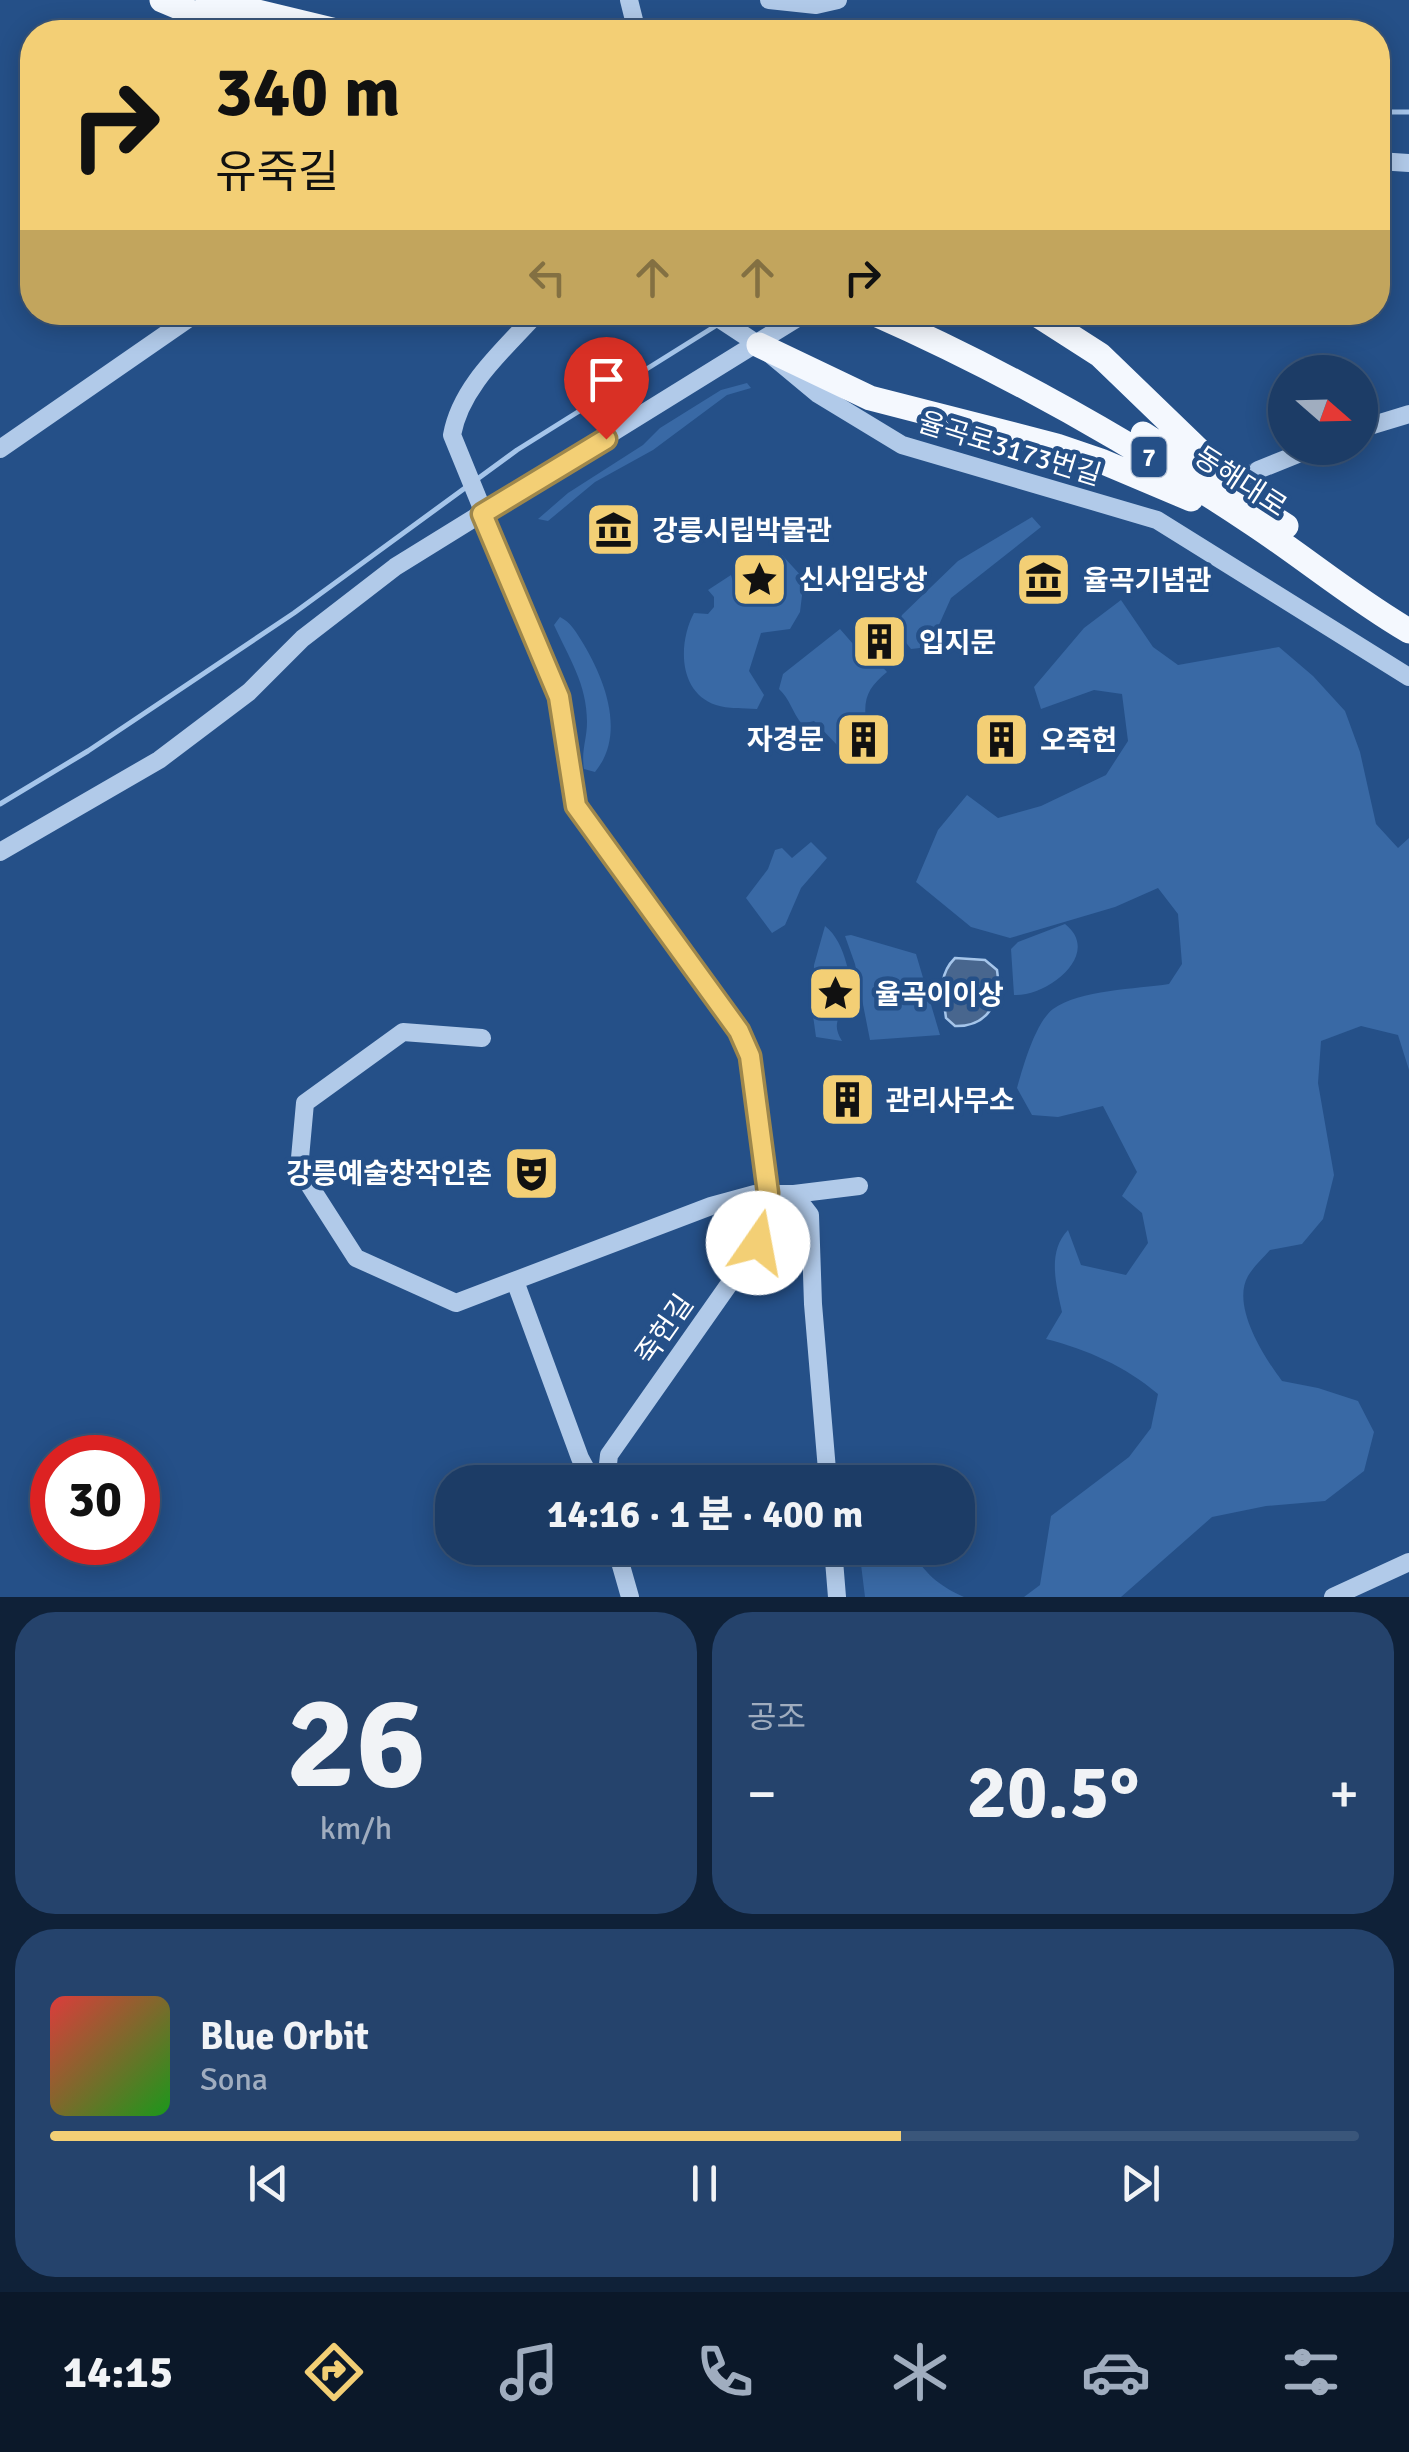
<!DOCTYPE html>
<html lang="ko">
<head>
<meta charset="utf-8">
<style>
  :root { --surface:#1c3c66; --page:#25436c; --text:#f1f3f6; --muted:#a0adbf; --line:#3a567a; --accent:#f3cf75 }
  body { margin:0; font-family:Signika,"Noto Sans KR",sans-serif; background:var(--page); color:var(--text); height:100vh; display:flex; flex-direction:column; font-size:38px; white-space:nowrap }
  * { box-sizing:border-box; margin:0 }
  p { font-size:32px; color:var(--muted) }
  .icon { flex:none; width:55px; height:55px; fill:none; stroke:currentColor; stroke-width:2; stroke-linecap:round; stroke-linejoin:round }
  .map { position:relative; height:1597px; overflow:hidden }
  .details { display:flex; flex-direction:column; gap:15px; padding:15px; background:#0f2138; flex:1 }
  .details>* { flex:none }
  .top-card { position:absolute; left:20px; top:20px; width:1370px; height:305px; border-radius:40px; box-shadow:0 5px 25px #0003,0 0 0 2px var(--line); background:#f3cf75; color:#111; overflow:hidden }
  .needle { width:65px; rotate:110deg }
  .fabs { position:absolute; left:1268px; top:355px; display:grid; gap:20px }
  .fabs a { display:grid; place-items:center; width:110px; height:110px; border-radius:50%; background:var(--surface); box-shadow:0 5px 25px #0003,0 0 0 2px var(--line); font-size:50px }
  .speed { position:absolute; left:30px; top:1435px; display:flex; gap:20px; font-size:50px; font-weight:700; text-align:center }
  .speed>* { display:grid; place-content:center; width:130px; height:130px; border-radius:50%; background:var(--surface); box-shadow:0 5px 25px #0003,0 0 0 2px var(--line); line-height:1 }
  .speed .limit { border:15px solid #d22; background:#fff; color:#111 }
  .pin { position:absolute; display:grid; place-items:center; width:85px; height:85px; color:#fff; margin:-102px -42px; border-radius:50% 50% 50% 0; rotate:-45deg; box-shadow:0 0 10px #0007 }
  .pin .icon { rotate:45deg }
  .me { position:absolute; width:110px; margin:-55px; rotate:12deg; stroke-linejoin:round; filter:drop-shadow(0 0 8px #0008) }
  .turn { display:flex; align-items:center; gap:35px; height:210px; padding:0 30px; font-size:45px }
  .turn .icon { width:130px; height:130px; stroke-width:2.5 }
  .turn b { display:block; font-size:70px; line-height:85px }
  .lanes { display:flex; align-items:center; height:95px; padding:0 30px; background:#0003; justify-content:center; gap:50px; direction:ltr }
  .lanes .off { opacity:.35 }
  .big { font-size:75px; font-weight:800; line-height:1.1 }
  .details .tile { flex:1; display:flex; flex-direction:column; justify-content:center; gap:15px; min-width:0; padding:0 35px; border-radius:40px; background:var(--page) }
  .details .dial { align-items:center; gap:0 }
  .dial b { font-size:130px; line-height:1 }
  .song { display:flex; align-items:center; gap:30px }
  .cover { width:120px; height:120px; border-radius:15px; background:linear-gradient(135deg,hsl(0 70% 55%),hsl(120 70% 35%)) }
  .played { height:10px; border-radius:5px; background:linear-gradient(90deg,var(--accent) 65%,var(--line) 65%) }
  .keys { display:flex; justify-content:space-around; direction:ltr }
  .heat { display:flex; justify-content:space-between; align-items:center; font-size:55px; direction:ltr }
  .details .tiles { flex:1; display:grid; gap:15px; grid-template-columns:1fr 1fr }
  .tile:last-child { grid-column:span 2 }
  .trip { position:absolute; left:435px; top:1465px; width:540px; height:100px; border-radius:40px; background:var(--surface); box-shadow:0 5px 25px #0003,0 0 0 2px var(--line); font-weight:800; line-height:100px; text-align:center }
  .tabs { display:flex; height:160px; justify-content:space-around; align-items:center; background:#0b1829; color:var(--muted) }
  .tabs .icon { width:70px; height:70px }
  .tabs .on { color:var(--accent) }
  .tabs b { font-size:45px; color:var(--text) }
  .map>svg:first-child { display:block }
  .green { fill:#3969a5 }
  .water { fill:#48668e; stroke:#a5c5ea; stroke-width:2.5 }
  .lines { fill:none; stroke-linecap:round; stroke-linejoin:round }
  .stream { stroke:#a5c5ea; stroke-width:5 }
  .minor-tunnel { stroke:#466a9a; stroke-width:18; stroke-dasharray:18 9; stroke-linecap:butt }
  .minor { stroke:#b1cae9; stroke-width:18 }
  .major { stroke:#f4f8fe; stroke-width:25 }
  .route-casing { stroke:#9e874c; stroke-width:25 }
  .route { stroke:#f3cf75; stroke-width:18 }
  .labels { text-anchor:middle; stroke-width:9; stroke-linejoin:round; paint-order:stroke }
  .shield { fill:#255088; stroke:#becadb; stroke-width:2.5 }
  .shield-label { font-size:25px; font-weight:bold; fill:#fff }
  .street-label { font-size:28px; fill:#fff; stroke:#255088 }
  .poi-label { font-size:28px; font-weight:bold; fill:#fff; stroke:#255088; text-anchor:start }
</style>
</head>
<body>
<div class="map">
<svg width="1409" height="1597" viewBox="0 0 1409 1597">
  <rect width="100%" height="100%" fill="#255088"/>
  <path class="green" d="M747,383L751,388L727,395L653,450L595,482L548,521L538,519L568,493L643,445L660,428L721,390Z
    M1032,517L1041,527L951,598L929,647L911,649L896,630L902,615L958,561Z
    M782,555L804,579L800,612L790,629L761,633L749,671L764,695L757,709C743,708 728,709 716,705C678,692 678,643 694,613L708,614L714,607V597L708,590L731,575L734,585C756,595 763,579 764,558Z
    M1121,600L1153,647L1178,665L1279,647L1313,676L1345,711L1360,752L1376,824L1398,848L1409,838V1070L1398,1035L1361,1026L1321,1041L1318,1083L1334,1175L1323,1219L1302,1244L1270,1250C1263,1258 1254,1266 1248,1276C1231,1306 1264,1357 1282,1381L1318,1388L1358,1401L1374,1432L1364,1471L1325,1501L1266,1506L1212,1517L1121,1597H1024L1040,1585L1051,1516L1129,1457L1151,1428L1158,1394C1125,1366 1088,1350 1046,1339L1062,1312C1056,1284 1047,1252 1068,1230L1081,1265L1126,1275L1148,1243L1142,1213L1122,1196L1137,1172L1103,1106L1058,1117L1032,1115L1017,1088C1023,1067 1035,1023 1053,1009C1079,990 1137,989 1169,984L1182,964L1178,914L1158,888L1115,907L1010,938L971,927L916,882L938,830L967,795L998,818L1041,806L1106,775L1128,741L1122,694L1094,690L1041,709L1034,687L1084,628Z
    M560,617C571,623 574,629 581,640C604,677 627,733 595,772L584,769C581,751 587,739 587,722C587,684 569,658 554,625Z
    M840,629L867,660L874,658L887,672C869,687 863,697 866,721L839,747L814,721L802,724C792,712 790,699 779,689L783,674Z
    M811,842L827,858L801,888L785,925L772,933L746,898L768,869L775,850L782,848L792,858Z
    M1065,924C1103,954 1047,997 1014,995L1011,949L1018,942Z
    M825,926C847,943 850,982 856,1008L840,1014C835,1025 836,1031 842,1041L816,1037L811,1001L840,1003L844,993L838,986L833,985L829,991L813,992L814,965Z
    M851,935L916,954L940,1035L870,1040L855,964L845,936Z
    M859,1548H909C925,1573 937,1585 964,1597H865Z"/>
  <path class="water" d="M955,958L985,960L997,970C1002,1001 988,1027 955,1026L946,1018C943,994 937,976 955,958Z"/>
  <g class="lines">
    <path class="stream" d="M1378,112H1409
      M0,804L88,751L294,613L517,450L717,325"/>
    <path class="minor-tunnel" d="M1219,491L1258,470"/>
    <path class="minor" d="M629,0L637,32
      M769,0L816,5L838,0
      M1378,161L1409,163
      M538,312C505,349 461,385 452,435L559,697L576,805L739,1031L750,1055L768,1193L758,1243L609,1455L606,1482
      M709,312L759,345L818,394L902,445L1157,520L1409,677
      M1360,429L1409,414
      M0,449L198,312
      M1258,470L1313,448
      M0,852L159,760L249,692L303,638L395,567L807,312
      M482,1038L403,1032L305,1103L299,1169L356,1258L456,1303L711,1206L755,1194H794L810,1215L813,1304L828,1482
      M794,1194L859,1186
      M515,1281L580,1458L593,1482
      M616,1548L630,1597
      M833,1548L837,1597
      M1333,1597L1409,1562"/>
    <path class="major" d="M162,0L238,32
      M208,0L340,32
      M871,312C1005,371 1130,442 1252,523C1305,558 1354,599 1409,631
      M1033,312L1100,355L1215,466
      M759,345L870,398L1057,446L1101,461L1191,499
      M1143,434L1286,526"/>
  </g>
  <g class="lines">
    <defs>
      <path id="route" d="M606,439L482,514L559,697L576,806L739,1031L750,1056L768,1193L758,1243"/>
    </defs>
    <use href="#route" class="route-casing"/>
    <use href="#route" class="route"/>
  </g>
  <defs>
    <symbol id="museum-square" viewBox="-11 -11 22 22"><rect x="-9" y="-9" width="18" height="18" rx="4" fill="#f3cf75" stroke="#255088"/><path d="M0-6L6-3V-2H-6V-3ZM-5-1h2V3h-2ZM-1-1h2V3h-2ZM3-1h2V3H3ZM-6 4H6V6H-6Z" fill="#111"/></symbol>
    <symbol id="sight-square" viewBox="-11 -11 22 22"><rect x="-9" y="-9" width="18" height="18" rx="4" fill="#f3cf75" stroke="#255088"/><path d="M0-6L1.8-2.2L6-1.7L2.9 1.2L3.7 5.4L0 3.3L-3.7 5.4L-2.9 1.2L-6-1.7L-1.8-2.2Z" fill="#111"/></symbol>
    <symbol id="building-square" viewBox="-11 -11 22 22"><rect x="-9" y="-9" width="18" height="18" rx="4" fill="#f3cf75" stroke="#255088"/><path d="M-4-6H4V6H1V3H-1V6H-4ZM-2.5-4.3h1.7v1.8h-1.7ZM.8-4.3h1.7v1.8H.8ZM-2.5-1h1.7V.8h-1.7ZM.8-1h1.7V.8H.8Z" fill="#111"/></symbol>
    <symbol id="theatre-square" viewBox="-11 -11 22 22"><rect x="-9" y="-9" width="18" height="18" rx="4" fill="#f3cf75" stroke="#255088"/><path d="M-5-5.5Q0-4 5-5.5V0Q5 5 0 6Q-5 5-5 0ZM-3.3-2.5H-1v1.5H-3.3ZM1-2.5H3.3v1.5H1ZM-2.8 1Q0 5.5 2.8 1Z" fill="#111"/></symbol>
  </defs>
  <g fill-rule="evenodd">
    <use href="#museum-square" x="582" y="498" width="63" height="63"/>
    <use href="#sight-square" x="728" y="548" width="63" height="63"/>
    <use href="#museum-square" x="1012" y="548" width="63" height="63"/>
    <use href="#building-square" x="848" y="610" width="63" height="63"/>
    <use href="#building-square" x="832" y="708" width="63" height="63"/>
    <use href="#building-square" x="970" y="708" width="63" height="63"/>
    <use href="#sight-square" x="804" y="962" width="63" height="63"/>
    <use href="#building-square" x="816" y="1068" width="63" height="63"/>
    <use href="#theatre-square" x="500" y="1142" width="63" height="63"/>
  </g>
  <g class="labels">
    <rect class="shield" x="1131.5" y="437" width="35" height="40" rx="8"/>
    <g class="shield-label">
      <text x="1149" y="466">7</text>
    </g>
    <g class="street-label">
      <text transform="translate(1010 448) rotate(17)" y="10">율곡로3173번길</text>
      <text transform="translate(1241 481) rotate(33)" y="10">동해대로</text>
      <text transform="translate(664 1329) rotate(-55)" y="10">죽헌길</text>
    </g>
    <g class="poi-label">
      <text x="652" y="540">강릉시립박물관</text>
      <text x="799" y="589">신사임당상</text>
      <text x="1083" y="590">율곡기념관</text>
      <text x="919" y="652">입지문</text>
      <text x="824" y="749" text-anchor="end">자경문</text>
      <text x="1040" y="750">오죽헌</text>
      <text x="875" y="1004">율곡이이상</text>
      <text x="886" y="1110">관리사무소</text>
      <text x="492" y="1183" text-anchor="end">강릉예술창작인촌</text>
    </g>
  </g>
</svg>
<div class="fabs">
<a><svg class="needle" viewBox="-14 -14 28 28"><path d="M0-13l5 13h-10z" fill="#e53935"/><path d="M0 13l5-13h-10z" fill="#a0adbf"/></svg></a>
</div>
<div class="speed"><div class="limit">30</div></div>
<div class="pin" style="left:606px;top:439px;background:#d93025"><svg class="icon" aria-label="arrive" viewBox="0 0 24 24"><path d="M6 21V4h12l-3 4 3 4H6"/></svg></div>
<svg class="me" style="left:758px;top:1243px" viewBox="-20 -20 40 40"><circle r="19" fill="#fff"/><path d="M0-13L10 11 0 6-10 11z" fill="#f3cf75"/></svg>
<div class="trip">14:16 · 1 분 · 400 m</div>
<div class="top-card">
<div class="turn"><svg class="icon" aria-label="right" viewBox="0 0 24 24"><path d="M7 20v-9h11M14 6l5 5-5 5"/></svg><div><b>340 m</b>유죽길</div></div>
<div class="lanes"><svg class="icon off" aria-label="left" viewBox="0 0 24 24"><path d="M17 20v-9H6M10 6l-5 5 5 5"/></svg><svg class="icon off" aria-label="ahead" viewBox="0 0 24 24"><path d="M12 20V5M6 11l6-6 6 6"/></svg><svg class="icon off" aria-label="ahead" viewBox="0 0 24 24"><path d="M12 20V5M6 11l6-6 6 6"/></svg><svg class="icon" aria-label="right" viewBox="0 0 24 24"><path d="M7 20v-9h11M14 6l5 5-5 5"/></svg></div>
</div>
</div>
<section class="details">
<div class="tiles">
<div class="tile dial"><b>26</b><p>km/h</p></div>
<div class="tile"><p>공조</p>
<div class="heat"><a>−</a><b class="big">20.5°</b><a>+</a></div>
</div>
<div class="tile">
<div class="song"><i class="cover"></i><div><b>Blue Orbit</b><p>Sona</p></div></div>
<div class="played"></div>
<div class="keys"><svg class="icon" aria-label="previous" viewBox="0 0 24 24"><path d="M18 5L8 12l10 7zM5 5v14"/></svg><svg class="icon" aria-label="pause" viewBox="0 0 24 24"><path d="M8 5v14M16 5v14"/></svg><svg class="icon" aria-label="next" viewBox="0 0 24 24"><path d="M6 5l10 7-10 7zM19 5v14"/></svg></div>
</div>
</div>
</section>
<nav class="tabs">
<b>14:15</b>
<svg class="icon on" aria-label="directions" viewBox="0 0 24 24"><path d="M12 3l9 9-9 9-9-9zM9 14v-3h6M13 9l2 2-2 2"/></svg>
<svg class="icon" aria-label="music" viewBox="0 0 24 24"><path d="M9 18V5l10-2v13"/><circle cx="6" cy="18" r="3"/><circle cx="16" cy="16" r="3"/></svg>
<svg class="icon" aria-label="phone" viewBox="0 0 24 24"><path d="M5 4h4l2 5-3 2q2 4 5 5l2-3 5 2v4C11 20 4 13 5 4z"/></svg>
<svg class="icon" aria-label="climate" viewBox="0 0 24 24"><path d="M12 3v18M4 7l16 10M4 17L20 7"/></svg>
<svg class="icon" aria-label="car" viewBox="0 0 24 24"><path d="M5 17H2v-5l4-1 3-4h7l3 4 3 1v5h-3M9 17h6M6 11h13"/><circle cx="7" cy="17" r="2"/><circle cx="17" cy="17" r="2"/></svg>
<svg class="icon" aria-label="filters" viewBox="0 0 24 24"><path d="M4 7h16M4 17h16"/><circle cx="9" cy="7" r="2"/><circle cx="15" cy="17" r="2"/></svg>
</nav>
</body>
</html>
